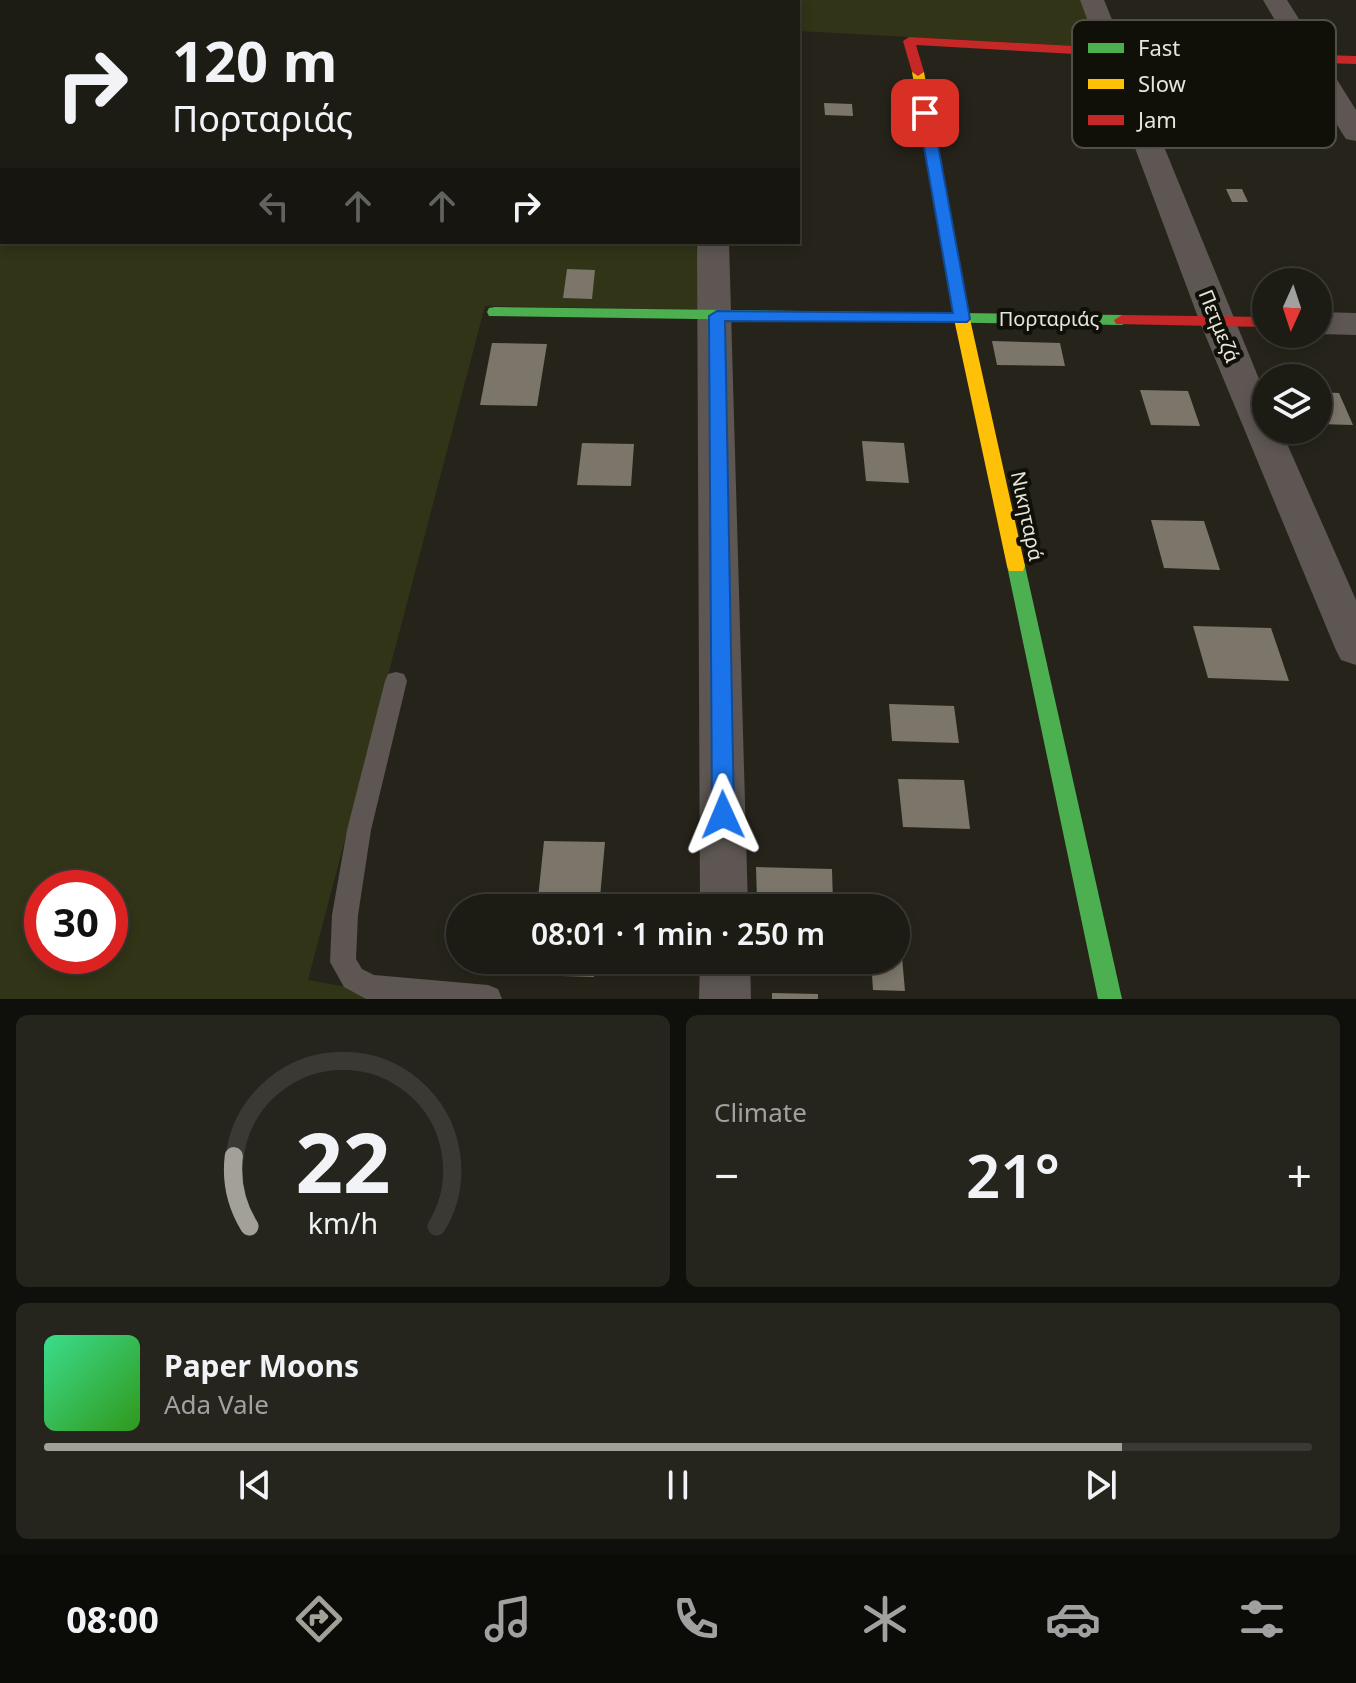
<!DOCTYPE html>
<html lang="en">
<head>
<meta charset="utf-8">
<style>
  :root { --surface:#1c1b14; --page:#25241d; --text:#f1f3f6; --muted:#a0a1a0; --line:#3a3934; --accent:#a3a197 }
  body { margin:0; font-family:"Noto Sans",sans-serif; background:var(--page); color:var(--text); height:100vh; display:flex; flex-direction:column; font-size:30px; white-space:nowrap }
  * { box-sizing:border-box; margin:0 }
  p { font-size:26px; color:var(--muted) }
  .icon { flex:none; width:44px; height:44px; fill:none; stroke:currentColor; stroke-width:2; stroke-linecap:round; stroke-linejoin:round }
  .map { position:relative; height:999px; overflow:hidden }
  .details { display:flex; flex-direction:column; gap:16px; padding:16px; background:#0f0f0b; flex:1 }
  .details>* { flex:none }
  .guide { position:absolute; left:0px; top:0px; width:800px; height:244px; box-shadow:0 4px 12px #0003,0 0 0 2px var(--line); background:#1c1b14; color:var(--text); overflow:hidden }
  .needle { width:52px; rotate:183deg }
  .buttons { position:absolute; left:1252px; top:268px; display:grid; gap:16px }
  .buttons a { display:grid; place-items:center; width:80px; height:80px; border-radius:50%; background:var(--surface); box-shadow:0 4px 12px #0003,0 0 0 2px var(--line); font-size:40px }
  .speed { position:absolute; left:24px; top:870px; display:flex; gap:16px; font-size:40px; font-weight:700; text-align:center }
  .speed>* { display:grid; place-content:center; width:104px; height:104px; border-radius:50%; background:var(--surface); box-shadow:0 4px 12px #0003,0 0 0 2px var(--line); line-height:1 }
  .speed .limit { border:12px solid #d22; background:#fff; color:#111 }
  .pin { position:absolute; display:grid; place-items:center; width:68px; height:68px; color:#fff; margin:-34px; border-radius:16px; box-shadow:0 4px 12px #0006 }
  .me { position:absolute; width:88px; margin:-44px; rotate:359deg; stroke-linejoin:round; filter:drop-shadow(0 0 6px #0008) }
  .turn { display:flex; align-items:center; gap:28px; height:168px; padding:0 40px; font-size:36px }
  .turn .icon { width:104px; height:104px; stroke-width:2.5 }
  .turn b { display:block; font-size:56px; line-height:68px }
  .lanes { display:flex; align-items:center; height:76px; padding:0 40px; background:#0003; justify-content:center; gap:40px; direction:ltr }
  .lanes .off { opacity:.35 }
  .big { font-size:60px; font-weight:600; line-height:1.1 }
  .details .tile { flex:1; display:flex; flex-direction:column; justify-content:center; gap:12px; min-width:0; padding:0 28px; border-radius:12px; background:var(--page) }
  .details .dial { align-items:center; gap:0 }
  .dial svg { height:208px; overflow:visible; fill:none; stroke:var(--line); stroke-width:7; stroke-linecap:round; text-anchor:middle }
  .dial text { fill:var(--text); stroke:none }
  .song { display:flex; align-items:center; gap:24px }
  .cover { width:96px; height:96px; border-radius:12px; background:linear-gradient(135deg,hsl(150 70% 55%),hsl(110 70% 35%)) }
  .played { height:8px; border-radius:4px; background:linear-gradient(90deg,var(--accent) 85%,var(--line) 85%) }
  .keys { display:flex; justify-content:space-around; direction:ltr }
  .heat { display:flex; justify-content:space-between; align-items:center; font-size:44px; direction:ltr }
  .details .tiles { flex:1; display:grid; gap:16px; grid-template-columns:1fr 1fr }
  .tile:last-child { grid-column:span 2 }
  .trip { position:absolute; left:446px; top:894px; width:464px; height:80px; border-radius:40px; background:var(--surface); box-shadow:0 4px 12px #0003,0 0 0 2px var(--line); font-weight:600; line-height:80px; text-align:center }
  .tab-bar { display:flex; height:128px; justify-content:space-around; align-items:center; background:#0b0b08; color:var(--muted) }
  .tab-bar .icon { width:56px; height:56px }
  .tab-bar .on { color:var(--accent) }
  .tab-bar b { font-size:36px; color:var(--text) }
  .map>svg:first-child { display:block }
  .green { fill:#313417; fill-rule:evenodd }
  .building { fill:#7c7569 }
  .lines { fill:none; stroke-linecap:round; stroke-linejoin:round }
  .lane { fill:#5d5653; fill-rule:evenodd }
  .street { fill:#5d5653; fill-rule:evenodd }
  .fast { fill:#4caf50; fill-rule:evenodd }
  .slow { fill:#ffc107; fill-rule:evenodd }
  .jam { fill:#c62828; fill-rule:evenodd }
  .route { fill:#1a73e8; stroke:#114b97; stroke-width:2 }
  .labels { text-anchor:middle; stroke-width:8; stroke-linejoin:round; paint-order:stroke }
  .street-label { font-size:20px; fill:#e6e5da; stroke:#111008 }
  .key { fill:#111008; stroke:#515047; stroke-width:2 }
  .key-label { font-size:22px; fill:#e6e5da }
</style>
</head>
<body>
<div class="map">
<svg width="1356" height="999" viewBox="0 0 1356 999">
  <rect width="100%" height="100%" fill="#26241a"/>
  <path class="green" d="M0,0H1082L1096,47L798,31V2H2V242H696L701,310L485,306L308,980L415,999H0ZM42,888H110V956H42Z"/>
  <path class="building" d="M824,103L852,104L853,116L825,115Z
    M1178,128L1229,129L1238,149L1186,148Z
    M1226,189H1242L1248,202H1232Z
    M567,269L595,270L592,299L563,298Z
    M992,341L1060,343L1065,366L997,365Z
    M492,343L547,344L537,406L480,405Z
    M1140,390L1188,391L1200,426L1151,425Z
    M1318,392L1339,393L1353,425L1318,424Z
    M862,441L904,443L909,483L866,481Z
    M582,443L634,444L631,486L577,485Z
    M1151,520L1204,521L1220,570L1164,568Z
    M1193,626L1271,628L1289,681L1208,678Z
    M889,704L954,706L959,743L892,741Z
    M898,779L964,780L970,829L903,827Z
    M544,841L605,842L599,908H537Z
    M756,867L832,869L833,903L757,900Z
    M896,956L902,957L905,991L873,990L871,960H896Z
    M531,960H595L594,977L529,975Z
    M772,993L818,994V999H772Z"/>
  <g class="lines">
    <path class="lane" d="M396,672L404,674L407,681L371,830L358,915L356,959L362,969L374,975L488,985L498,989L502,999H366L344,987L330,962L332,915L347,830L385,681L388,674Z"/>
    <path class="street" d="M1080,0H1104L1266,396V430H1281L1356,600V665L1341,660L1335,648L1199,320Z
      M1263,0H1287L1356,110V141L1346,139L1342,133Z
      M697,242H729L748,908H700Z
      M1318,312L1356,313V335L1318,334Z
      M700,960H750L751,999H699Z"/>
    <path class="fast" d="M495,307L1122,315L1130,320L1122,325L489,316L487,312L489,308Z
      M1016,559L1023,561L1025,566L1122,999H1098L1007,566L1009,561Z"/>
    <path class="slow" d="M918,68L924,72L970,319L1025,566L1023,571H1009L1007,566L954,319L912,72Z"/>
    <path class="jam" d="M909,37L1111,48L1356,56V64L1111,56L916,45L924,72L918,76L912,72L903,41Z
      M1122,315L1266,317V327L1116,324L1114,320Z"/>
  </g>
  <path class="route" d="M925,109L932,113L970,319L967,322L725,321L734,815L731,822L723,825L715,822L712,815L709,316L717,311L953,313L918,113Z"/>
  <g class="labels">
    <g class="street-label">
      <text x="1049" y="326">Πορταριάς</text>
      <text transform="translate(1219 326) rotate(68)" y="7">Πετμεζά</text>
      <text transform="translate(1027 516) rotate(78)" y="7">Νικηταρά</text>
    </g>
  </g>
  <rect x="1072" y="20" width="264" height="128" rx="12" class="key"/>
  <rect x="1088" y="43" width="36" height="10" fill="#4caf50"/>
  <rect x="1088" y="79" width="36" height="10" fill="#ffc107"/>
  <rect x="1088" y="115" width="36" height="10" fill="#c62828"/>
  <g class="key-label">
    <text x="1138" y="56">Fast</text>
    <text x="1138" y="92">Slow</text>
    <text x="1138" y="128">Jam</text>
  </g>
</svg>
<div class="buttons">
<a><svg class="needle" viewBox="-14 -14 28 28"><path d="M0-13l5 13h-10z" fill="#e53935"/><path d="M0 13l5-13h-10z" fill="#a0a1a0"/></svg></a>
<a><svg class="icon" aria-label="layers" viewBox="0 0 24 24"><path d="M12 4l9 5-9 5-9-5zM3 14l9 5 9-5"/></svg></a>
</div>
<div class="speed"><div class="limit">30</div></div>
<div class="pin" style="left:925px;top:113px;background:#d93025"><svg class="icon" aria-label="arrive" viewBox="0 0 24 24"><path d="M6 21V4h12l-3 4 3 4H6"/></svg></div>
<svg class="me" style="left:723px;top:815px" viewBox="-20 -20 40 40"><path d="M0-17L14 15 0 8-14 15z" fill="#1a73e8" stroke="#fff" stroke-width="4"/></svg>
<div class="trip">08:01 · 1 min · 250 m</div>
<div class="guide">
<div class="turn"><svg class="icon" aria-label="right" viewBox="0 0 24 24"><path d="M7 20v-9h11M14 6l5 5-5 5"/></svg><div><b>120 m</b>Πορταριάς</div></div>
<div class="lanes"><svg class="icon off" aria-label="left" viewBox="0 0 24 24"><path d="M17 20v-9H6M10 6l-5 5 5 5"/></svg><svg class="icon off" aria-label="ahead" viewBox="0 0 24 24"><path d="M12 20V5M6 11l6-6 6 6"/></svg><svg class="icon off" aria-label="ahead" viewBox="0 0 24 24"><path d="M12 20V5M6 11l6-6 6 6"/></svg><svg class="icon" aria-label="right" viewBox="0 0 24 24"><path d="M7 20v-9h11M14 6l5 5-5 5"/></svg></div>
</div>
</div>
<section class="details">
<div class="tiles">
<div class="tile dial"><svg viewBox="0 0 100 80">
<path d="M14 69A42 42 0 1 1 86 69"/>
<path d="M14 69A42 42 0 0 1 8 42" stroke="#a3a197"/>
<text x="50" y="56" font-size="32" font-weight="700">22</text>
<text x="50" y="72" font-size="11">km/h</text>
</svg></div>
<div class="tile"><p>Climate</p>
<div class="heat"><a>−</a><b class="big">21°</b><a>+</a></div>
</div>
<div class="tile">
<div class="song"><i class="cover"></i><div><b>Paper Moons</b><p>Ada Vale</p></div></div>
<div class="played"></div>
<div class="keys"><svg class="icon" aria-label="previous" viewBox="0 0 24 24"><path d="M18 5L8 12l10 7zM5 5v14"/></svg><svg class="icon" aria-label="pause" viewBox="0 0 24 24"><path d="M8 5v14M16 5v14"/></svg><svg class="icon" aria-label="next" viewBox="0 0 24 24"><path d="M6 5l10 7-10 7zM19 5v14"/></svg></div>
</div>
</div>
</section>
<nav class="tab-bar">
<b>08:00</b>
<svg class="icon on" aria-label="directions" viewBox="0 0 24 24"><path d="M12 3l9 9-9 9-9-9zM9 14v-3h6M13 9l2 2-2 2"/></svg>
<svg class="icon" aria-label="music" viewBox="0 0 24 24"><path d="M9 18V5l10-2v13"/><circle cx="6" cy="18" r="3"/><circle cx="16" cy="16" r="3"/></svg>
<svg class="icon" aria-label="phone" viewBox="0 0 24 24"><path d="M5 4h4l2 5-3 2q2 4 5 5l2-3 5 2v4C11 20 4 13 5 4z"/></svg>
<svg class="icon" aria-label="climate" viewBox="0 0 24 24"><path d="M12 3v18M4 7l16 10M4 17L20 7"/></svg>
<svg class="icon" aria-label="car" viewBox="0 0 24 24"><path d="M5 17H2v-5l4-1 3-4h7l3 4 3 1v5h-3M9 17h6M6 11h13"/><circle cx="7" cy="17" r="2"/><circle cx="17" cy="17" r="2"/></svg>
<svg class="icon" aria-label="filters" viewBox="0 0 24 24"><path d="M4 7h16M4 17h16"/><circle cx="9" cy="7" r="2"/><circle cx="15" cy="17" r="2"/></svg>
</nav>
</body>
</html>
